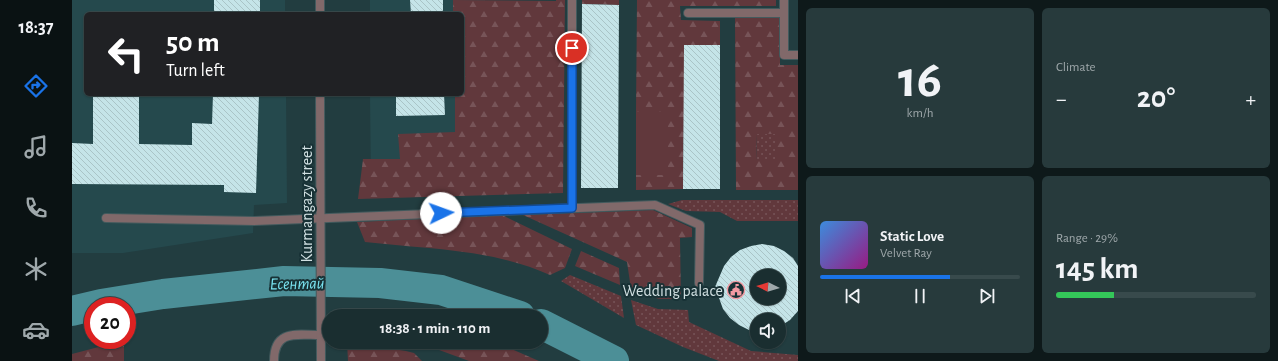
<!DOCTYPE html>
<html lang="en">
<head>
<meta charset="utf-8">
<style>
  :root { --surface:#1a2e30; --page:#273a3c; --text:#f1f3f6; --muted:#9fa8ab; --line:#384a4c; --accent:#1a73e8 }
  body { margin:0; font-family:"Alegreya Sans",sans-serif; background:var(--page); color:var(--text); height:100vh; display:flex; flex-direction:column; font-size:15px; white-space:nowrap }
  * { box-sizing:border-box; margin:0 }
  p { font-size:13px; color:var(--muted) }
  .icon { flex:none; width:22px; height:22px; fill:none; stroke:currentColor; stroke-width:2; stroke-linecap:round; stroke-linejoin:round }
  .map { position:relative; flex:1; overflow:hidden }
  .details { display:flex; flex-direction:column; gap:8px; padding:8px; background:#0e191a; width:480px }
  .details>* { flex:none }
  .top-card { position:absolute; left:12px; top:12px; width:380px; height:84px; border-radius:6px; box-shadow:0 1px 3px #0004,0 0 0 1px var(--line); background:#202124; color:#fff; overflow:hidden }
  .needle { width:26px; rotate:275deg }
  .controls { position:absolute; left:678px; top:269px; display:grid; gap:8px }
  .controls a { display:grid; place-items:center; width:36px; height:36px; border-radius:50%; background:var(--surface); box-shadow:0 1px 3px #0004,0 0 0 1px var(--line); font-size:20px }
  .speed { position:absolute; left:12px; top:297px; display:flex; gap:8px; font-size:20px; font-weight:700; text-align:center }
  .speed>* { display:grid; place-content:center; width:52px; height:52px; border-radius:50%; background:var(--surface); box-shadow:0 1px 3px #0004,0 0 0 1px var(--line); line-height:1 }
  .speed .limit { border:6px solid #d22; background:#fff; color:#111 }
  .pin { position:absolute; display:grid; place-items:center; width:34px; height:34px; color:#fff; margin:-17px; border:2px solid #fff; border-radius:50%; box-shadow:0 1px 4px #0007 }
  .me { position:absolute; width:44px; margin:-22px; rotate:87deg; stroke-linejoin:round; filter:drop-shadow(0 0 3px #0008) }
  .turn { display:flex; align-items:center; gap:14px; height:84px; padding:0 16px; font-size:18px }
  .turn .icon { width:52px; height:52px; stroke-width:2.5 }
  .turn b { display:block; font-size:28px; line-height:34px }
  .big { font-size:30px; font-weight:700; line-height:1.1 }
  .details .tile { flex:1; display:flex; flex-direction:column; justify-content:center; gap:6px; min-width:0; padding:0 14px; border-radius:6px; background:var(--page) }
  .details .dial { align-items:center; gap:0 }
  .dial b { font-size:52px; line-height:1 }
  .song { display:flex; align-items:center; gap:12px }
  .cover { width:48px; height:48px; border-radius:6px; background:linear-gradient(135deg,hsl(210 70% 55%),hsl(310 70% 35%)) }
  .played { height:4px; border-radius:2px; background:linear-gradient(90deg,var(--accent) 65%,var(--line) 65%) }
  .keys { display:flex; justify-content:space-around; direction:ltr }
  .heat { display:flex; justify-content:space-between; align-items:center; font-size:22px; direction:ltr }
  .charge { height:6px; border-radius:3px; background:linear-gradient(90deg,#34c759 29%,var(--line) 0) }
  .details .tiles { flex:1; display:grid; gap:8px; grid-template-columns:repeat(2,1fr) }
  .trip { position:absolute; left:250px; top:309px; width:226px; height:40px; border-radius:20px; background:var(--surface); box-shadow:0 1px 3px #0004,0 0 0 1px var(--line); font-weight:700; line-height:40px; text-align:center }
  main { display:flex; flex:1; min-height:0 }
  .tab-bar { display:flex; flex-direction:column; width:72px; justify-content:space-around; align-items:center; background:#0a1213; color:var(--muted) }
  .tab-bar .icon { width:28px; height:28px }
  .tab-bar .selected { color:var(--accent) }
  .tab-bar b { font-size:18px; color:var(--text) }
  .map>svg:first-child { display:block }
  .built { fill:#25494d }
  .grass { fill:url(#grass-dots) }
  .forest { fill:url(#forest-firs); fill-rule:evenodd }
  .pitch { fill:#61383c }
  .lines { fill:none; stroke-linecap:round; stroke-linejoin:round }
  .river { stroke:#4c8f97; stroke-width:30 }
  .building { fill:url(#building-back-hatch); fill-rule:evenodd }
  .service-casing { stroke:#425a5d; stroke-width:10 }
  .tertiary-casing { stroke:#425a5d; stroke-width:10 }
  .service { stroke:#81696a; stroke-width:8 }
  .tertiary { stroke:#81696a; stroke-width:8 }
  .route-casing { stroke:#114b97; stroke-width:10 }
  .route { stroke:#1a73e8; stroke-width:7 }
  .labels { text-anchor:middle; stroke-width:4; stroke-linejoin:round; paint-order:stroke }
  .street-label { font-size:16px; fill:#d1e0e2; stroke:#183236 }
  .poi-label { font-size:16px; fill:#d1e0e2; stroke:#183236; text-anchor:end }
  .water-label { font-size:17px; font-style:italic; fill:#79e2ef; stroke:#183236 }
</style>
</head>
<body>
<main>
<nav class="tab-bar">
<b>18:37</b>
<svg class="icon selected" aria-label="directions" viewBox="0 0 24 24"><path d="M12 3l9 9-9 9-9-9zM9 14v-3h6M13 9l2 2-2 2"/></svg>
<svg class="icon" aria-label="music" viewBox="0 0 24 24"><path d="M9 18V5l10-2v13"/><circle cx="6" cy="18" r="3"/><circle cx="16" cy="16" r="3"/></svg>
<svg class="icon" aria-label="phone" viewBox="0 0 24 24"><path d="M5 4h4l2 5-3 2q2 4 5 5l2-3 5 2v4C11 20 4 13 5 4z"/></svg>
<svg class="icon" aria-label="climate" viewBox="0 0 24 24"><path d="M12 3v18M4 7l16 10M4 17L20 7"/></svg>
<svg class="icon" aria-label="car" viewBox="0 0 24 24"><path d="M5 17H2v-5l4-1 3-4h7l3 4 3 1v5h-3M9 17h6M6 11h13"/><circle cx="7" cy="17" r="2"/><circle cx="17" cy="17" r="2"/></svg>
</nav>
<div class="map">
<svg width="726" height="361" viewBox="0 0 726 361">
  <defs>
    <pattern id="grass-dots" width="8" height="8" patternUnits="userSpaceOnUse"><rect width="8" height="8" fill="#61383c"/><path d="M2 2h.1M6 6h.1" fill="none" stroke="#775458" stroke-width="1.8" stroke-linecap="round"/></pattern>
    <pattern id="forest-firs" width="22" height="20" patternUnits="userSpaceOnUse"><rect width="22" height="20" fill="#61383c"/><path d="M5 1l3.5 6h-7zM16 11l3.5 6h-7z" fill="#775458"/></pattern>
    <pattern id="building-back-hatch" width="6" height="6" patternUnits="userSpaceOnUse"><rect width="6" height="6" fill="#c5e4e8"/><path d="M-1 5l2 2M0 0l6 6M5-1l2 2" fill="none" stroke="#aac4c7"/></pattern>
  </defs>
  <rect width="100%" height="100%" fill="#223d40"/>
  <path class="built" d="M0,0H213V14H14V94H214L215,203L182,205L181,233L51,253H0Z
    M298,0H413V186H299L298,94H390V14H298Z"/>
  <path class="grass" d="M685,134H705V161H684Z
    M610,200H726V221H665L648,212L614,211L596,204Z
    M498,275L549,296L552,318L489,281Z
    M559,300L586,309L616,310L617,322L679,351L726,355V361H647L611,347L564,325Z"/>
  <path class="forest" d="M381,0L484,1V0H493L491,193L286,199L291,159H328L326,134L383,132V94H390V14H381Z
    M510,0H547V5L510,4Z
    M565,0H704V6H608L609,20L648,21V45H613L611,189L564,190V175H596V112H564Z
    M708,17V65H726V190H664L663,18ZM685,134H705L704,161H684Z
    M581,210L620,228V237L608,238L609,299H587L559,289L555,262L451,215Z
    M430,215L500,249L493,268L478,275C421,249 355,249 293,242L285,222Z
    M509,251L547,268L548,285L503,266Z
    M275,342L334,351L342,353L350,361H276Z
    M333,342H423L467,361H397L359,347Z
    M52,343V361H0V354L38,344Z"/>
  <path class="pitch" d="M564,112H596V175H564Z"/>
  <g class="lines">
    <path class="river" d="M0,311L29,304L91,294L212,281L308,283L369,290L448,316
      M469,324L542,361"/>
  </g>
  <path class="building" d="M142,0H188V14H142Z
    M338,0H371V14H339Z
    M510,4L547,5L546,188H509Z
    M612,45H648V189H611Z
    M21,94H67V144L120,145V123L140,124L141,94H187L184,193L152,192V185L0,184V143L21,144Z
    M324,94H372L373,115L324,116Z
    M690,244L702,246L712,251L721,258L726,266V311L718,320L707,327V320H685V331L677,330L667,325L658,318L651,309L643,287L652,266L659,257L668,250L679,246ZM685,276H707V298H685Z"/>
  <g class="lines">
    <defs>
      <path id="service" d="M500,0V208
        M712,0V55H726
        M616,13H712
        M34,218L182,221L583,205L628,225L627,283
        M202,361C202,329 225,335 248,335"/>
      <path id="tertiary" d="M248,14V0
        M248,94L249,361"/>
    </defs>
    <use href="#service" class="service-casing"/>
    <use href="#tertiary" class="tertiary-casing"/>
    <use href="#service" class="service"/>
    <use href="#tertiary" class="tertiary"/>
  </g>
  <g class="lines">
    <defs>
      <path id="route" d="M369,213L500,208V48"/>
    </defs>
    <use href="#route" class="route-casing"/>
    <use href="#route" class="route"/>
  </g>
  <defs>
    <symbol id="civic-ring" viewBox="-11 -11 22 22"><circle r="9.5" fill="#183236" stroke="#f49aa2" stroke-width="1.5"/><path d="M-.6-6.5H3V-4.5H.6V-3L4-1V1h2V6H-6V1h2V-1L-.6-3ZM-1.2 2.5V6h2.4V2.5Z" fill="#f49aa2"/></symbol>
  </defs>
  <g fill-rule="evenodd">
    <use href="#civic-ring" x="654" y="280" width="20" height="20"/>
  </g>
  <g class="labels">
    <g class="street-label">
      <text transform="translate(234 204) rotate(-90)" y="6">Kurmangazy street</text>
    </g>
    <g class="poi-label">
      <text x="651" y="296">Wedding palace</text>
    </g>
    <g class="water-label">
      <text transform="translate(225 283) rotate(-1)" y="6">Есентай</text>
    </g>
  </g>
</svg>
<div class="controls">
<a><svg class="needle" viewBox="-14 -14 28 28"><path d="M0-13l5 13h-10z" fill="#e53935"/><path d="M0 13l5-13h-10z" fill="#9fa8ab"/></svg></a>
<a><svg class="icon" aria-label="sound" viewBox="0 0 24 24"><path d="M4 9h4l5-4v14l-5-4H4zM17 9q2 3 0 6"/></svg></a>
</div>
<div class="speed"><div class="limit">20</div></div>
<div class="pin" style="left:500px;top:48px;background:#d93025"><svg class="icon" aria-label="arrive" viewBox="0 0 24 24"><path d="M6 21V4h12l-3 4 3 4H6"/></svg></div>
<svg class="me" style="left:369px;top:213px" viewBox="-20 -20 40 40"><circle r="19" fill="#fff"/><path d="M0-13L10 11 0 6-10 11z" fill="#1a73e8"/></svg>
<div class="trip">18:38 · 1 min · 110 m</div>
<div class="top-card">
<div class="turn"><svg class="icon" aria-label="left" viewBox="0 0 24 24"><path d="M17 20v-9H6M10 6l-5 5 5 5"/></svg><div><b>50 m</b>Turn left</div></div>
</div>
</div>
<section class="details">
<div class="tiles">
<div class="tile dial"><b>16</b><p>km/h</p></div>
<div class="tile"><p>Climate</p>
<div class="heat"><a>−</a><b class="big">20°</b><a>+</a></div>
</div>
<div class="tile">
<div class="song"><i class="cover"></i><div><b>Static Love</b><p>Velvet Ray</p></div></div>
<div class="played"></div>
<div class="keys"><svg class="icon" aria-label="previous" viewBox="0 0 24 24"><path d="M18 5L8 12l10 7zM5 5v14"/></svg><svg class="icon" aria-label="pause" viewBox="0 0 24 24"><path d="M8 5v14M16 5v14"/></svg><svg class="icon" aria-label="next" viewBox="0 0 24 24"><path d="M6 5l10 7-10 7zM19 5v14"/></svg></div>
</div>
<div class="tile"><p>Range · 29%</p><b class="big">145 km</b><div class="charge"></div></div>
</div>
</section>
</main>
</body>
</html>
